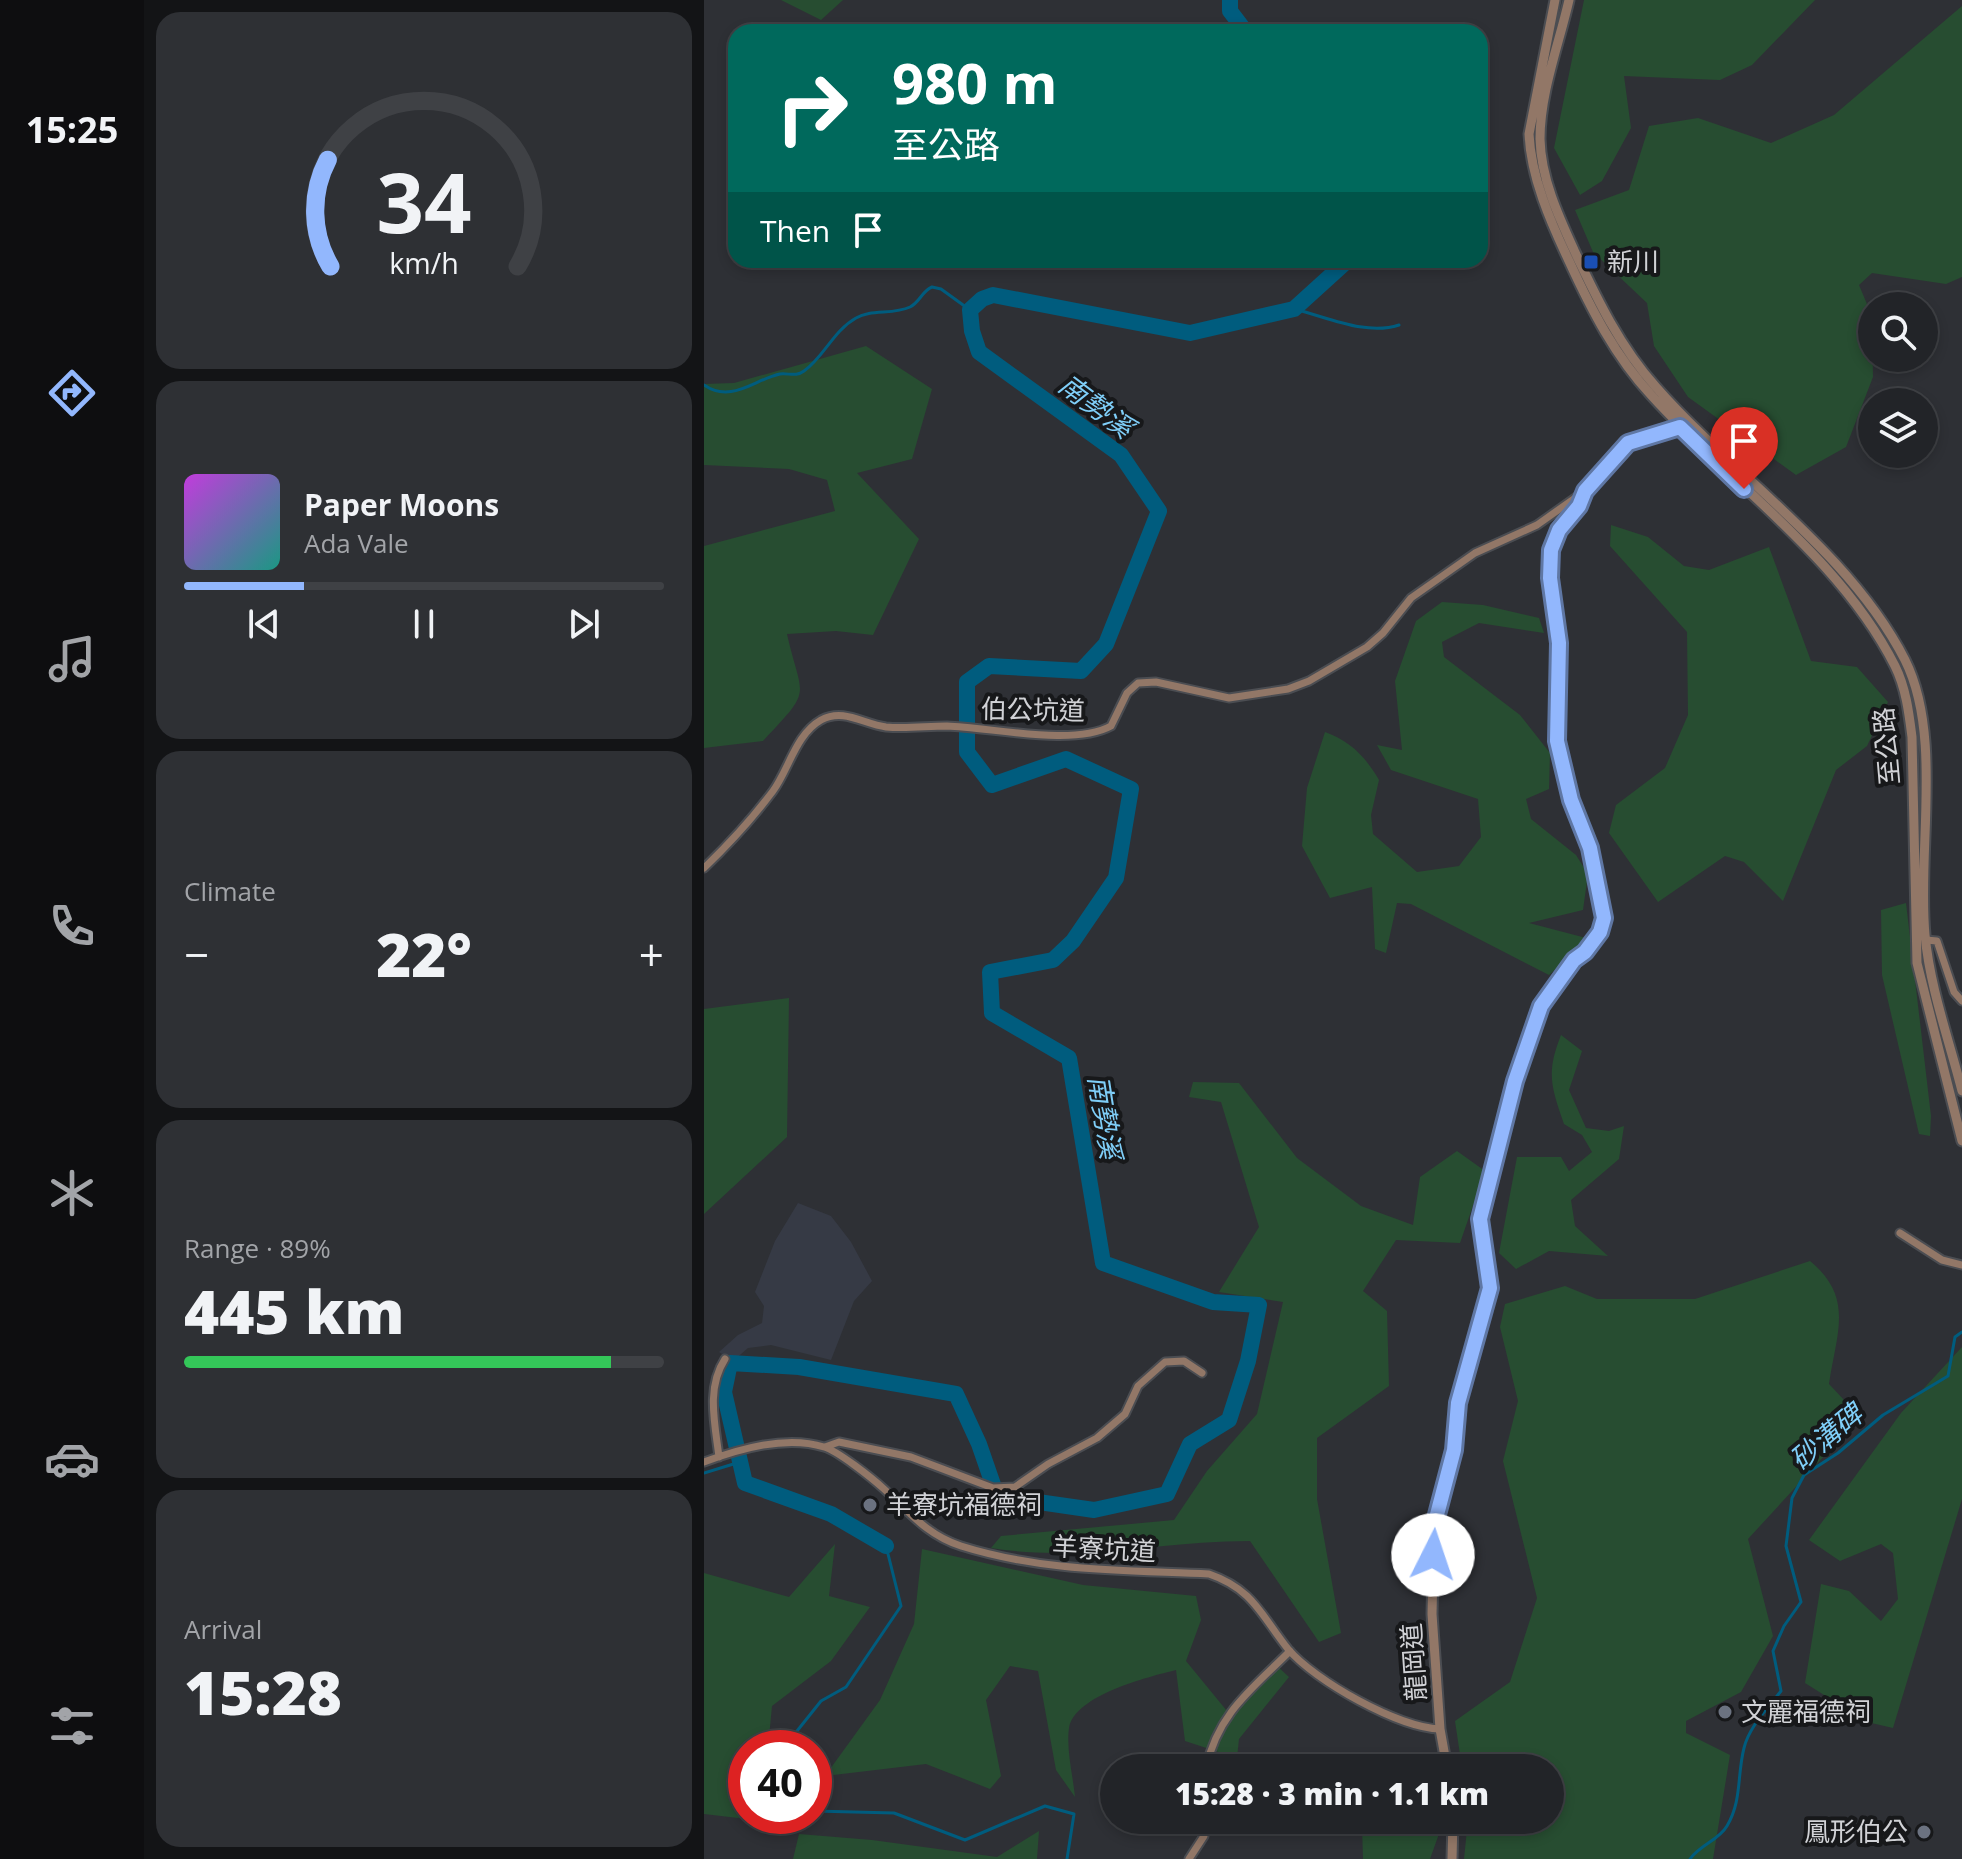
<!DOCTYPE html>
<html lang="en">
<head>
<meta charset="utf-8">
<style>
  :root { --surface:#222428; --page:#2e3034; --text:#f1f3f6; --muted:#a2a4a8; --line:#3f4145; --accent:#92b7fd }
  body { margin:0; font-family:"Open Sans","Noto Sans TC",sans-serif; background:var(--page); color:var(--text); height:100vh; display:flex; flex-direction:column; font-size:30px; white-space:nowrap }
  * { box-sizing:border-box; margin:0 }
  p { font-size:26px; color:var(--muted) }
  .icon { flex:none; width:44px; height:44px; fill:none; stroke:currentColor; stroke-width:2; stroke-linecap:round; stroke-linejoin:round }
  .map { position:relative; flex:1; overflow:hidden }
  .panel { display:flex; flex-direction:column; gap:12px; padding:12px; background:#131416; width:560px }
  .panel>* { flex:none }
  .top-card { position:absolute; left:24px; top:24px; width:760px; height:244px; border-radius:24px; box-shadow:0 4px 12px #0003,0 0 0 2px var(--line); background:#00695c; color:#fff; overflow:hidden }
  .tools { position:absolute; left:1154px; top:292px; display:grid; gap:16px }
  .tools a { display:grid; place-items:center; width:80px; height:80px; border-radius:50%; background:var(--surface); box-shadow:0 4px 12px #0003,0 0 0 2px var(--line); font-size:40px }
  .speed { position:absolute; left:24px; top:1730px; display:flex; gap:16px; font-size:40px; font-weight:700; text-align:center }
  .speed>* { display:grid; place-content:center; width:104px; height:104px; border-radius:50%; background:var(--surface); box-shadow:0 4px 12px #0003,0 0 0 2px var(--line); line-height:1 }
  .speed .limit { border:12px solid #d22; background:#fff; color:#111 }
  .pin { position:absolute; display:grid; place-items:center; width:68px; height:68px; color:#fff; margin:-82px -34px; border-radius:50% 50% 50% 0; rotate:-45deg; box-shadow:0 0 8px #0007 }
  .pin .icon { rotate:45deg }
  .me { position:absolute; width:88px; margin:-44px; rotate:4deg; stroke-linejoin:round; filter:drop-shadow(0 0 6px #0008) }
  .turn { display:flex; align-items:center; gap:28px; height:168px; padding:0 32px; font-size:36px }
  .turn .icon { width:104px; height:104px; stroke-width:2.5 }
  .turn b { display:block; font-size:56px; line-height:68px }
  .then { display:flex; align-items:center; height:76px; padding:0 32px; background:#0003; gap:16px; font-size:30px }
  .big { font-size:60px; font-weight:800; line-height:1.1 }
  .panel .widget { flex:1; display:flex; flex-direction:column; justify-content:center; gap:12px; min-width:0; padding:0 28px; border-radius:24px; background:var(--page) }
  .panel .dial { align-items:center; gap:0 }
  .dial svg { height:208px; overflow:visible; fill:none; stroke:var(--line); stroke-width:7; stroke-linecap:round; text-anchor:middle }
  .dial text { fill:var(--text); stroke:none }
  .song { display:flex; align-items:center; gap:24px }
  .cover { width:96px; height:96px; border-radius:12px; background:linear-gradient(135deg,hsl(290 70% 55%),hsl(170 70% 35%)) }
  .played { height:8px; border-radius:4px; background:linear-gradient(90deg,var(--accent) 25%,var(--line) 25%) }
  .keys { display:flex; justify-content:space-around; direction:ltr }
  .heat { display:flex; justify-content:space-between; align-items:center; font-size:44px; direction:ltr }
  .charge { height:12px; border-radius:6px; background:linear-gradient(90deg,#34c759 89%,var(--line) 0) }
  .trip { position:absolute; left:396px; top:1754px; width:464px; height:80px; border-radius:40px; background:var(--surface); box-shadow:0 4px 12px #0003,0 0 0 2px var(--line); font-weight:800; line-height:80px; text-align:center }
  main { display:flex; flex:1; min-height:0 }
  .dock { display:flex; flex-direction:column; width:144px; justify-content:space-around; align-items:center; background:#0e0e10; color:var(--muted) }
  .dock .icon { width:56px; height:56px }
  .dock .current { color:var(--accent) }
  .dock b { font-size:36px; color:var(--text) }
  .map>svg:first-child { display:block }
  .built { fill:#363a45 }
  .green { fill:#274d31 }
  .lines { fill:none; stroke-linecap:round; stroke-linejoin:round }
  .stream { stroke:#005c7e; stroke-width:3 }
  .river { stroke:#005c7e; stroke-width:16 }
  .minor-casing { stroke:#4b4d52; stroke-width:11 }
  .tertiary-casing { stroke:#4b4d52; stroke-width:13 }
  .minor { stroke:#927767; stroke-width:7 }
  .tertiary { stroke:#927767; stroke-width:9 }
  .route-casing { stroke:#5f77a4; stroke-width:20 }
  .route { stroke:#92b7fd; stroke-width:14 }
  .transit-dot { fill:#1a4fb4; stroke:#17181a; stroke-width:3 }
  .worship-dot { fill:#6b7280; stroke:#17181a; stroke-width:3 }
  .labels { text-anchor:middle; stroke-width:8; stroke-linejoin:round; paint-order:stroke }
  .poi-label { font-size:26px; fill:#d1d2d6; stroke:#17181a; text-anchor:start }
  .street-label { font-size:26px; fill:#d1d2d6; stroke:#17181a }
  .water-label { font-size:28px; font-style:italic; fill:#7fcef8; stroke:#17181a }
</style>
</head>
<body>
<main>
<nav class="dock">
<b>15:25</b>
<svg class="icon current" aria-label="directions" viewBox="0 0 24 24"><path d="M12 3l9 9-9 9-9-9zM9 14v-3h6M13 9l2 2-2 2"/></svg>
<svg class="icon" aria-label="music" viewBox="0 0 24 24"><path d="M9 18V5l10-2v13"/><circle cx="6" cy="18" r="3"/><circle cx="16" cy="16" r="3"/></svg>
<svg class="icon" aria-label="phone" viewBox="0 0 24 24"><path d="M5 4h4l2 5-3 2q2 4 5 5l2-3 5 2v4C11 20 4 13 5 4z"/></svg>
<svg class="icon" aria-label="climate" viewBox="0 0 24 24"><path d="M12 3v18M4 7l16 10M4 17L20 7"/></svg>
<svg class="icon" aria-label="car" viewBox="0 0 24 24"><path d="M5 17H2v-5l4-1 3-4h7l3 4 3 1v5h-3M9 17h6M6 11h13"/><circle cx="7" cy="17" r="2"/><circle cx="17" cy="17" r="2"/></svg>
<svg class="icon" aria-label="filters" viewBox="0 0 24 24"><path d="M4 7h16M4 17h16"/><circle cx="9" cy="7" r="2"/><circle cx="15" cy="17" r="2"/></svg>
</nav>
<section class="panel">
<div class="widget dial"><svg viewBox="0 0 100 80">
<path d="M14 69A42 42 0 1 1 86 69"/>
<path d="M14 69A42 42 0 0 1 13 28" stroke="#92b7fd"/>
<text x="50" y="56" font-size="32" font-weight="700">34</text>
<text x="50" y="72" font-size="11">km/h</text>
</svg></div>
<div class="widget">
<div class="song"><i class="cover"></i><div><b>Paper Moons</b><p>Ada Vale</p></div></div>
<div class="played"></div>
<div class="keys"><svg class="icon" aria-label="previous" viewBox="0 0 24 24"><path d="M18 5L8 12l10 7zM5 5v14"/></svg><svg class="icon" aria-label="pause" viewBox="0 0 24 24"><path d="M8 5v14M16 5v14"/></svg><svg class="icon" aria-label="next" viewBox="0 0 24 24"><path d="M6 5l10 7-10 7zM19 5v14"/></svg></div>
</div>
<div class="widget"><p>Climate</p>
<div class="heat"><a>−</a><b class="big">22°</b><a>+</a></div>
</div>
<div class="widget"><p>Range · 89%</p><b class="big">445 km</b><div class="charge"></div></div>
<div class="widget"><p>Arrival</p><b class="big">15:28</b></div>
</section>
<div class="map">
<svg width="1258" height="1859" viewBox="0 0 1258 1859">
  <rect width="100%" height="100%" fill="#2e3035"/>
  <path class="built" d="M94,1203L127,1216L147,1242L168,1281L150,1301L127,1360L67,1345L44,1348L29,1361L15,1352L34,1335L58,1323L60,1306L51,1292L71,1241Z"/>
  <path class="green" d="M77,0H139L117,20Z
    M880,0H1111L1048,65L1016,80L920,76L927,128L898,181L876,195L850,148Z
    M1258,6V277L1242,284L1168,273L1155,285L1168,316L1169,377L1142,447L1092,475L984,397L950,346L943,303L889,252L871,210L925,190L945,126L994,118L1067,143L1130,115Z
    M162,346L228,389L208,459L153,473L215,539L169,635L132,631L83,634C98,700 110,687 59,741L0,748V546L131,511L123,480L85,469L0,465V384L30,383Z
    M907,525L944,537L980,566L1005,570L1065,547L1107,661L1153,667L1184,702L1163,746L1132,770L1079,901L1040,862L1021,856L954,902L905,833L912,805L961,768L984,715L983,632L906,546Z
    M738,602L779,605L835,618L840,633L775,623L738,642L740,657L816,715L846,753L845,789L822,799L827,819L872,855L884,874L879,910L825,923L886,939L845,975L707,904L693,903L682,953L671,949L668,887L626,898L598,846L603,788L621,732C646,741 661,756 675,780L667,815L669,834L713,872L755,866L777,837L774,799L687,770L673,745L698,750L691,681L712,621Z
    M1202,903L1227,1116L1226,1136L1215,1134L1178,975L1177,910Z
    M85,998L83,1137L0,1214V1009Z
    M857,1035L878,1051L865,1090L882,1128L905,1131L920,1126L915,1159L867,1200L871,1226L904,1256L845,1251L812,1269L795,1253L813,1157H857L865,1171L888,1152L878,1135L860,1124C847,1086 842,1073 857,1035Z
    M489,1082L535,1083L593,1158L657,1206L709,1225L716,1177L753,1151L781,1171L756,1243L692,1240L659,1291L683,1311L685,1386L613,1438V1499L637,1633L615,1642L546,1541C461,1541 372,1562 287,1548L297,1536L470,1520L503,1471L553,1414L579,1302L515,1292L555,1227L517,1102L485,1097Z
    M1106,1261C1151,1298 1132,1334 1125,1384L1156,1417L1044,1539L1069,1636L1037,1692L982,1721V1733L1026,1755L1009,1859H760L764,1820H846V1768H758L751,1721L806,1682L833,1598L799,1461L814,1401L796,1327L801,1304L861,1286L893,1299H991Z
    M1258,1347V1499L1189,1728L1163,1722L1101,1683L1117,1584L1145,1591L1177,1621L1194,1599L1189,1553L1177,1544L1136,1561L1105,1540L1197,1413Z
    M131,1544L125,1596L166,1607L127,1661L68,1706L64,1748H42V1816H60L61,1821L0,1814V1573L85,1597Z
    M218,1549L379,1585L492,1596L497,1620L482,1661L523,1711L572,1665L585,1677L535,1739L533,1758L481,1741L472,1670C444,1677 371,1695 365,1728C362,1749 369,1776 371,1797L352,1770L334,1671L306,1666L282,1700L297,1776L286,1789L222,1764L121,1776L176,1700L210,1624Z
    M658,1825L736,1831L726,1859H659Z
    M335,1831L333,1859H89L95,1834L168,1840L293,1857Z"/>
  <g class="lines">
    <path class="stream" d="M590,309C623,317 662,336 695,325
      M0,385C27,404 51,379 76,374C85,373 92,377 100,371C120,357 129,331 152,318C167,309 189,315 206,307C216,302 218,291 228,287L237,289L266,310
      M0,1473L36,1462
      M85,1748L89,1736L117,1701L142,1687L197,1606L182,1546
      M110,1811L190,1813L261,1840L341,1806L370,1814L363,1859
      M986,1859C996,1845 1015,1840 1023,1826C1038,1801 1033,1775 1040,1748C1045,1727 1064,1708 1077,1691L1069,1651L1080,1626L1097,1602L1082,1546L1088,1498L1100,1475L1134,1453L1179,1415L1244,1376L1251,1337L1258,1332"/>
    <path class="river" d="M526,0V11L542,32
      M182,1546L127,1514L41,1483L20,1392L26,1363L95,1367L252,1394L275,1444L293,1496L390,1510L463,1494L486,1444L525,1420L544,1361L555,1305L509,1302L399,1263L365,1058L288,1013L286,972L349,960L369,941L412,878L427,789L362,759L288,785L263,752V682L285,666L377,671L402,644L455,511L417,455L275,352L268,331L266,310L278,299L289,295L486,333L590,309L644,260"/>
    <defs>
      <path id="minor" d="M0,868C25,844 48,819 69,791C85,769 92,734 117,720C140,708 159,724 182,727C202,729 223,726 243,726C286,727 369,747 407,726L423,693L434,683L452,682L525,698L584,689L605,681L663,647L679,633L707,598L771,553L833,525L881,491
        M1222,940L1233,941L1250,992L1258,1001
        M1196,1233L1238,1260L1258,1265
        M121,1447L135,1442L207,1457L289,1488L311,1487L344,1464L393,1438L421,1414L434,1386L461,1362L480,1361L498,1373
        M15,1457C11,1424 2,1388 21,1359
        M0,1462C35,1449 82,1435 120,1447C134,1451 168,1478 180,1489C205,1512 223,1535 257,1546C340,1572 419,1570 505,1574C549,1589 557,1615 584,1649C611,1681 695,1728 736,1729
        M502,1768C514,1713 548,1689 586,1651
        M485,1859L500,1836L498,1820"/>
      <path id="tertiary" d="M851,0L825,134C827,177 846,221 865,261C887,309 911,356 947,395C1027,484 1136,557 1191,666C1202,688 1205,713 1208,737L1213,963L1258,1141
        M865,0C855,44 836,93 836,139C837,178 854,215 870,250C893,299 916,347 952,387C1030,476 1146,552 1201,660C1239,736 1213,851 1221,935C1226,988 1245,1040 1258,1091
        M743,1768L736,1729L728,1614L730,1526L750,1450L754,1403L762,1367L786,1288L776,1219L811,1081L837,1006L870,960L881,952L896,932L900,918L891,866L881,831L867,800L853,741L855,643L846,578L847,550L855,530L875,506L881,491L924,443L967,431L984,421
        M748,1859L749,1820"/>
    </defs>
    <use href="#minor" class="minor-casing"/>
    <use href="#tertiary" class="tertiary-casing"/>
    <use href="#minor" class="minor"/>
    <use href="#tertiary" class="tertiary"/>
  </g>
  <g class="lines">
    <defs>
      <path id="route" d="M729,1555L730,1526L750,1450L754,1403L786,1288L776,1219L811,1081L837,1006L870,960L881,952L896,932L900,918L886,848L867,800L853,741L855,643L846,578L847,550L855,530L875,506L881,491L924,443L976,427L1040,489"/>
    </defs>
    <use href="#route" class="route-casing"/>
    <use href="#route" class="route"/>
  </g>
  <rect class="transit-dot" x="879" y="254" width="16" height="16" rx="4"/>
  <g class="worship-dot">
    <circle cx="166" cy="1505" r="8"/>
    <circle cx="1021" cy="1712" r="8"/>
    <circle cx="1220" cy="1832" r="8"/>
  </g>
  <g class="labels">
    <g class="poi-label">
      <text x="903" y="271">新川</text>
      <text x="182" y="1514">羊寮坑福德祠</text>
      <text x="1037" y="1721">文麗福德祠</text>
      <text x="1204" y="1841" text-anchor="end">鳳形伯公</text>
    </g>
    <g class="street-label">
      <text transform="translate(329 710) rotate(1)" y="9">伯公坑道</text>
      <text transform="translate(1183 746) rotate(-95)" y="9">至公路</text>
      <text transform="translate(400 1549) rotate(3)" y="9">羊寮坑道</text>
      <text transform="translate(710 1662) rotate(-94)" y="9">龍岡道</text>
    </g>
    <g class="water-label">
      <text transform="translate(392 406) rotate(37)" y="10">南勢溪</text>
      <text transform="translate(401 1117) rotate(81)" y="10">南勢溪</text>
      <text transform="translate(1122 1437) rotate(-40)" y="10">砂溝碑</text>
    </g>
  </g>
</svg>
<div class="tools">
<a><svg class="icon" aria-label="search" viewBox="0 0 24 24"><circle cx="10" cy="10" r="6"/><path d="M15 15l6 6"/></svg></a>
<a><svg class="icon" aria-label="layers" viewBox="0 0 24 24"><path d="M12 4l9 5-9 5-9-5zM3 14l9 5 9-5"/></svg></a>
</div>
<div class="speed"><div class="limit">40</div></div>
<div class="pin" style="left:1040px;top:489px;background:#d93025"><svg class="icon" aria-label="arrive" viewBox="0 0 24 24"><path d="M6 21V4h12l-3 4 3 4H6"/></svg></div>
<svg class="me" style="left:729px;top:1555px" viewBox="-20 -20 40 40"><circle r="19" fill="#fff"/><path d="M0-13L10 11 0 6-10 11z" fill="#92b7fd"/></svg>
<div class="trip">15:28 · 3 min · 1.1 km</div>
<div class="top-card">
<div class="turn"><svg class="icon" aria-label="right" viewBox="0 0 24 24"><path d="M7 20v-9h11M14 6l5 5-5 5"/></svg><div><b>980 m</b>至公路</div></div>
<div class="then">Then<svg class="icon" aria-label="arrive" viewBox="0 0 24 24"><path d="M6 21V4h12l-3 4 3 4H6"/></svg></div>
</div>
</div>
</main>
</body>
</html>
